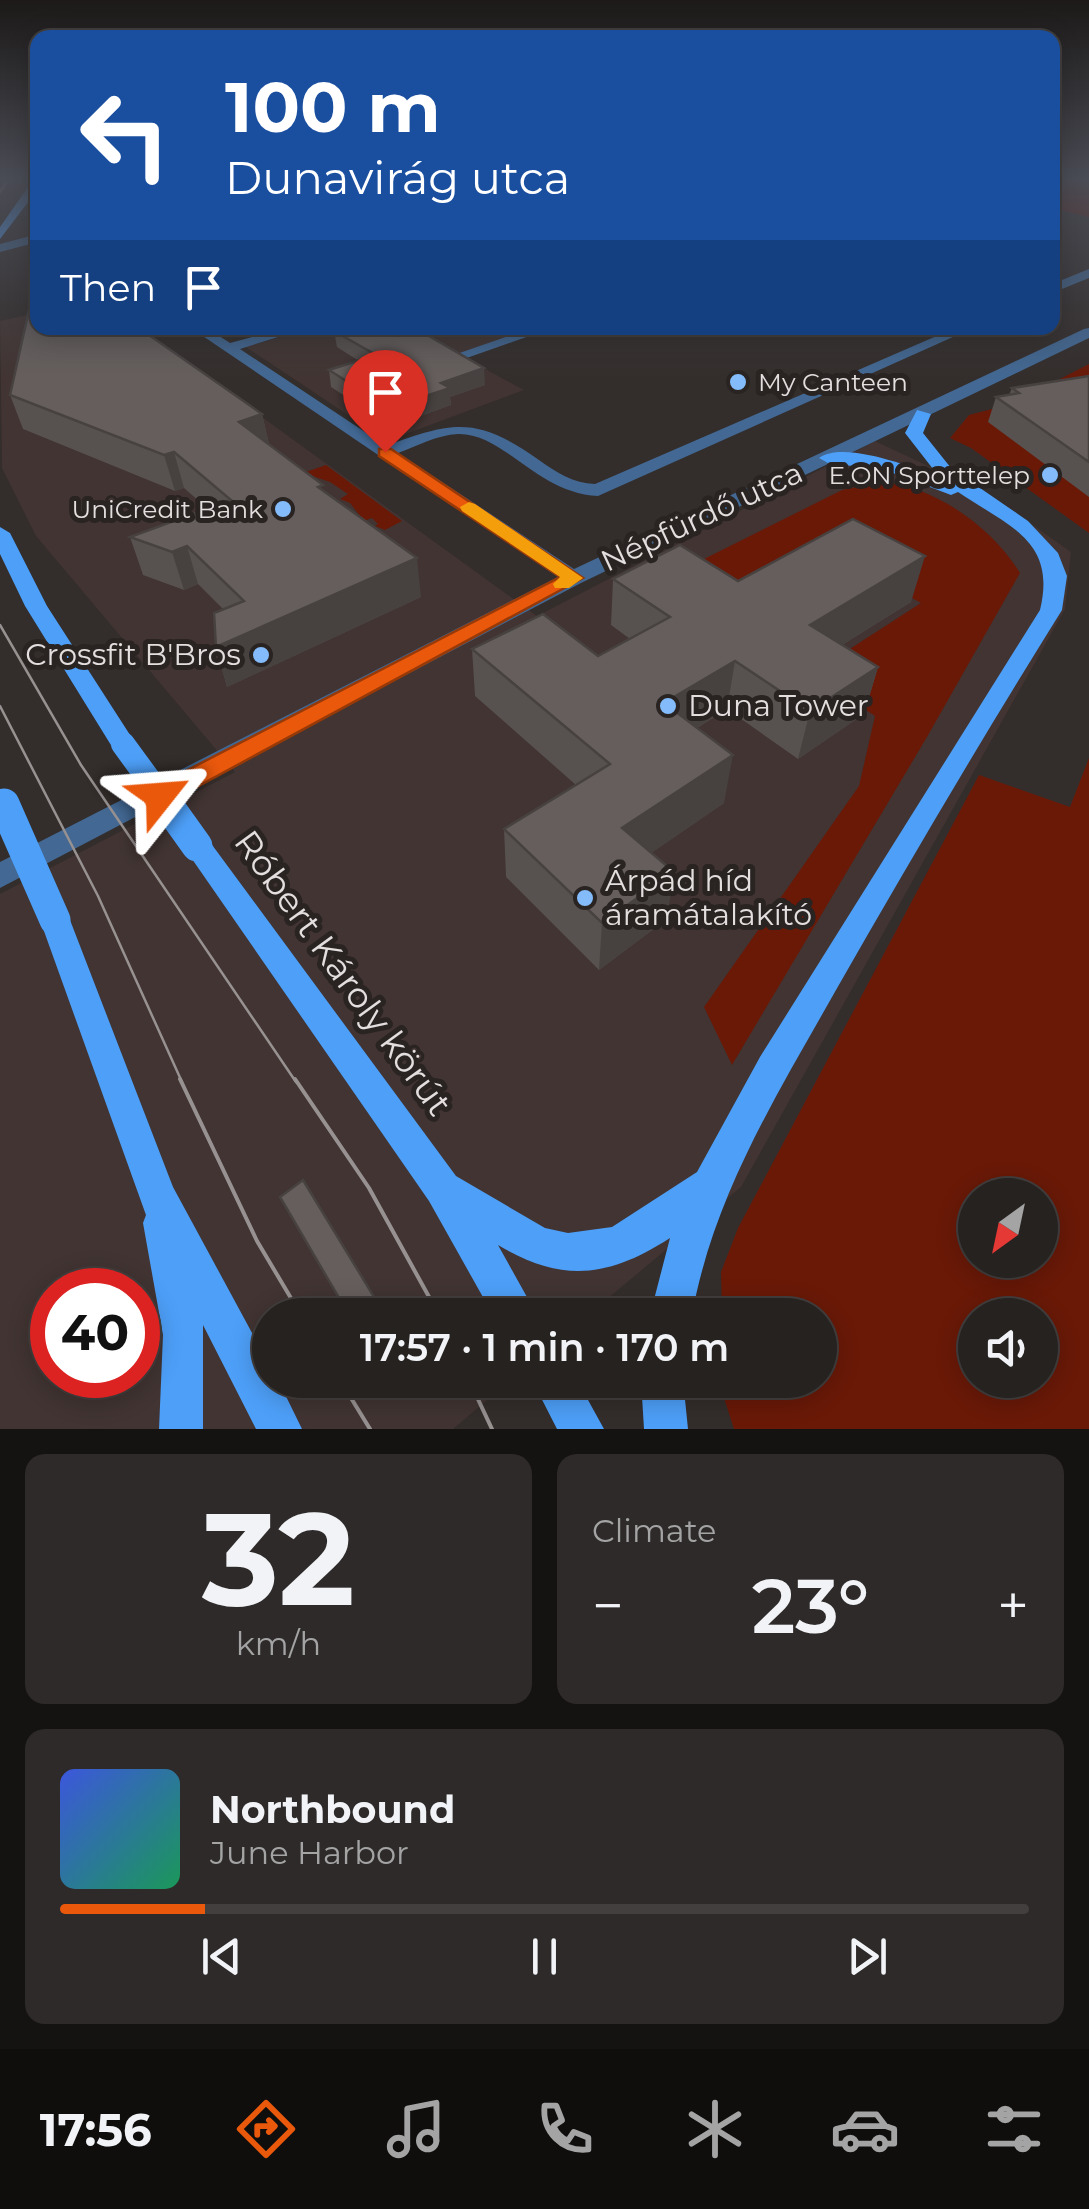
<!DOCTYPE html>
<html lang="en">
<head>
<meta charset="utf-8">
<style>
  :root { --surface:#262220; --page:#2e2a29; --text:#f1f3f6; --muted:#a4a4a5; --line:#423f3e; --accent:#ea580c }
  body { margin:0; font-family:Montserrat,sans-serif; background:var(--page); color:var(--text); height:100vh; display:flex; flex-direction:column; font-size:38px; white-space:nowrap }
  * { box-sizing:border-box; margin:0 }
  p { font-size:32px; color:var(--muted) }
  .icon { flex:none; width:55px; height:55px; fill:none; stroke:currentColor; stroke-width:2; stroke-linecap:round; stroke-linejoin:round }
  .map { position:relative; height:1429px; overflow:hidden }
  .sheet { display:flex; flex-direction:column; gap:25px; padding:25px; background:#151312; flex:1 }
  .sheet>* { flex:none }
  .guide { position:absolute; left:30px; top:30px; width:1030px; height:305px; border-radius:20px; box-shadow:0 5px 25px #0003,0 0 0 2px var(--line); background:#1a4fa0; color:#fff; overflow:hidden }
  .needle { width:65px; rotate:213deg }
  .fabs { position:absolute; left:958px; top:1178px; display:grid; gap:20px }
  .fabs a { display:grid; place-items:center; width:100px; height:100px; border-radius:50%; background:var(--surface); box-shadow:0 5px 25px #0003,0 0 0 2px var(--line); font-size:50px }
  .speed { position:absolute; left:30px; top:1268px; display:flex; gap:20px; font-size:50px; font-weight:700; text-align:center }
  .speed>* { display:grid; place-content:center; width:130px; height:130px; border-radius:50%; background:var(--surface); box-shadow:0 5px 25px #0003,0 0 0 2px var(--line); line-height:1 }
  .speed .limit { border:15px solid #d22; background:#fff; color:#111 }
  .pin { position:absolute; display:grid; place-items:center; width:85px; height:85px; color:#fff; margin:-102px -42px; border-radius:50% 50% 50% 0; rotate:-45deg; box-shadow:0 0 10px #0007 }
  .pin .icon { rotate:45deg }
  .me { position:absolute; width:110px; margin:-55px; rotate:62deg; stroke-linejoin:round; filter:drop-shadow(0 0 8px #0008) }
  .turn { display:flex; align-items:center; gap:35px; height:210px; padding:0 30px; font-size:45px }
  .turn .icon { width:130px; height:130px; stroke-width:2.5 }
  .turn b { display:block; font-size:70px; line-height:85px }
  .then { display:flex; align-items:center; height:95px; padding:0 30px; background:#0003; gap:20px; font-size:38px }
  .big { font-size:75px; font-weight:600; line-height:1.1 }
  .sheet .tile { flex:1; display:flex; flex-direction:column; justify-content:center; gap:15px; min-width:0; padding:0 35px; border-radius:20px; background:var(--page) }
  .sheet .dial { align-items:center; gap:0 }
  .dial b { font-size:130px; line-height:1 }
  .song { display:flex; align-items:center; gap:30px }
  .cover { width:120px; height:120px; border-radius:15px; background:linear-gradient(135deg,hsl(230 70% 55%),hsl(150 70% 35%)) }
  .played { height:10px; border-radius:5px; background:linear-gradient(90deg,var(--accent) 15%,var(--line) 15%) }
  .keys { display:flex; justify-content:space-around; direction:ltr }
  .heat { display:flex; justify-content:space-between; align-items:center; font-size:55px; direction:ltr }
  .sheet .tiles { flex:1; display:grid; gap:25px; grid-template-columns:1fr 1fr }
  .tile:last-child { grid-column:span 2 }
  .trip { position:absolute; left:252px; top:1298px; width:585px; height:100px; border-radius:50px; background:var(--surface); box-shadow:0 5px 25px #0003,0 0 0 2px var(--line); font-weight:600; line-height:100px; text-align:center }
  .tab-bar { display:flex; height:160px; justify-content:space-around; align-items:center; background:#0f0e0d; color:var(--muted) }
  .tab-bar .icon { width:70px; height:70px }
  .tab-bar .on { color:var(--accent) }
  .tab-bar b { font-size:45px; color:var(--text) }
  .map>svg:first-child { display:block }
  .built { fill:#413432; fill-rule:evenodd }
  .green { fill:#6a1907; fill-rule:evenodd }
  .lines { fill:none; stroke-linecap:round; stroke-linejoin:round }
  .minor { fill:#426893; fill-rule:evenodd }
  .major { fill:#4d9ff8; fill-rule:evenodd }
  .tram-far1 { stroke:#979291; stroke-width:2.5 }
  .tram { stroke:#979291; stroke-width:4 }
  .major-bridge-far1 { stroke:#4d9ff8; stroke-width:24 }
  .major-bridge { stroke:#4d9ff8; stroke-width:31 }
  .wall { fill:#57514f }
  .shaded-wall { fill:#474240 }
  .building { fill:#655e5c; stroke:#474240; stroke-width:2.5 }
  .route { fill:#ea580c; stroke:#983908; stroke-width:2.5 }
  .slow { fill:#f59e0b }
  .poi-dot { fill:#84bcfb; stroke:#292322; stroke-width:4 }
  .labels { text-anchor:middle; stroke-width:10; stroke-linejoin:round; paint-order:stroke }
  .far-poi-label { font-size:25px; fill:#e3dfde; stroke:#292322; text-anchor:end }
  .street-label { font-size:30px; fill:#e3dfde; stroke:#292322 }
  .poi-label { font-size:30px; fill:#e3dfde; stroke:#292322; text-anchor:start }
  .near-street-label { font-size:35px; fill:#e3dfde; stroke:#292322 }
</style>
</head>
<body>
<div class="map">
<svg width="1089" height="1429" viewBox="0 0 1089 1429">
  <rect width="100%" height="100%" fill="#332d2b"/>
  <path class="built" d="M37,313L38,328H139L537,616L875,441L992,496L1071,552L1065,609L741,1187L588,1315H270V1380H511L453,1429H0V894L235,772L36,536L2,468L0,321ZM52,1290H138V1375H52Z
    M312,328H539L545,330L465,358L524,390L387,441L246,347Z"/>
  <path class="green" d="M1059,180H1089V217L1053,208V182Z
    M1089,364V533L971,448L950,438L969,415L1081,386L1060,379Z
    M326,465L402,521L385,530L375,526L378,524L372,518L364,521L350,503L340,499L348,494L330,482L303,473Z
    M880,482C934,485 993,528 1020,573L927,737L732,1065L704,1007L859,786L875,716L811,674L921,603L843,560L761,604L696,563L842,490Z
    M1089,758V1429H734L725,1401L724,1380H820V1315H722L721,1272L738,1228L979,775L1070,807ZM975,1195H1040V1260H975ZM975,1315H1040V1380H975Z"/>
  <g class="lines">
    <path class="minor" d="M38,234V242L0,252V244Z
      M1089,269V278L1052,293V284Z
      M191,328H207L230,343L286,328H307L240,349L386,446C455,420 478,417 539,460C557,473 573,483 595,484L955,328H973L598,496C537,493 504,433 458,434C437,435 417,446 398,453L574,569L1084,329L1089,328V338L581,583L0,888V862L558,577Z
      M532,328H552L461,360L448,357Z"/>
    <path class="major" d="M33,180H38V189L0,239V227Z
      M917,410L931,414L923,433L951,468L1028,521L1058,553L1067,576L1062,610C984,735 909,862 836,990C777,1095 714,1194 692,1315H650L670,1238C608,1278 562,1283 498,1245L537,1315H493L429,1201L183,846L187,838L197,835L207,838L456,1176L545,1228L568,1233L612,1227L697,1172L760,1057L1040,610C1057,540 1008,526 958,492L951,495L885,470L828,463L819,458C843,440 913,467 940,478L905,433Z
      M0,527L10,533L47,606L132,738L136,744L132,750H114L25,606L0,554Z
      M55,907L66,911L70,920L173,1187L270,1366V1380H278L302,1429H256L203,1325V1429H159L163,1335L143,1223L146,1215L40,920L44,911Z
      M532,1380H577L604,1429H557Z
      M641,1380H683L688,1429H644Z"/>
    <path class="tram-far1" d="M0,192L8,180
      M0,625L81,765L296,1082
      M0,706L98,896L182,1082"/>
    <path class="tram" d="M180,1079L257,1241L301,1315
      M295,1079L369,1188L439,1315
      M340,1380L370,1429
      M469,1380L492,1429"/>
    <path class="major-bridge-far1" d="M123,744L169,807"/>
    <path class="major-bridge" d="M4,804L55,920
      M167,804L197,846"/>
  </g>
  <path class="wall" d="M334,331L485,385L450,397L451,405L415,418L407,412L379,418L331,387L329,370L359,361L337,347Z
    M1089,376V497L988,422L996,397L1009,395L1012,388Z
    M10,395L262,414L269,444L324,491L421,597L227,687L216,647L223,609L198,584L184,590L143,575L130,537L208,509L184,488L175,491L23,429Z
    M613,579L738,581L911,602L842,645L878,667L864,714L798,759L727,709L697,728L724,803L651,853L667,919L599,970L506,877L504,829L576,785L475,696L472,649L598,656L630,639L611,625Z"/>
  <path class="shaded-wall" d="M484,368L485,385L450,397L451,405L415,418L414,400L441,383Z
    M405,395L407,412L379,418L376,400Z
    M262,414L270,449L239,422Z
    M174,452L184,488L175,491L164,455Z
    M187,546L198,584L184,590L172,552Z
    M925,556L911,602L799,672L810,625Z
    M417,558L421,597L227,687L216,647Z
    M735,661L727,709L659,751L664,703Z
    M878,667L864,714L798,759L810,711Z
    M733,755L724,803L618,876L622,828Z
    M674,872L667,919L599,970L602,923Z"/>
  <path class="building" d="M38,299V328H139L262,414L239,422L323,485L318,487L417,558L216,647L214,613L244,601L187,546L172,552L130,537L231,500L174,452L164,455L10,395L31,301Z
    M347,328H415L484,368L441,383L450,388L414,400L405,395L376,400L329,370L376,355L334,331Z
    M1089,376V462L996,397L1019,393L1012,388Z
    M853,519L925,556L810,625L878,667L810,711L735,661L664,703L733,755L622,828L674,872L602,923L504,829L610,764L472,649L543,614L598,656L670,617L613,579L680,545L738,581Z
    M303,1180L382,1310L377,1315H349L280,1197Z"/>
  <linearGradient id="sky" x2="0" y2="1"><stop stop-color="#1c1918"/><stop offset="0.47" stop-color="#4a4c55"/><stop offset="1" stop-color="#4a4c55" stop-opacity="0"/></linearGradient>
  <rect width="1089" height="380" fill="url(#sky)"/>
  <path class="route" d="M379,449H391L583,578L169,802H151L148,796L151,789L560,577L379,456Z"/>
  <path class="slow" d="M469,502L475,504L583,578L569,588H555L553,584L560,577L462,511L460,507Z"/>
  <g class="poi-dot">
    <circle cx="738" cy="382" r="10"/>
    <circle cx="1050" cy="475" r="10"/>
    <circle cx="283" cy="509" r="10"/>
    <circle cx="261" cy="655" r="10"/>
    <circle cx="668" cy="706" r="10"/>
    <circle cx="585" cy="898" r="10"/>
  </g>
  <g class="labels">
    <g class="far-poi-label">
      <text x="758" y="391" text-anchor="start">My Canteen</text>
      <text x="1030" y="484">E.ON Sporttelep</text>
      <text x="263" y="518">UniCredit Bank</text>
    </g>
    <g class="street-label">
      <text transform="translate(702 517) rotate(-25)" y="10">Népfürdő utca</text>
    </g>
    <g class="poi-label">
      <text x="241" y="665" text-anchor="end">Crossfit B'Bros</text>
      <text x="688" y="716">Duna Tower</text>
      <text x="605" y="891">Árpád híd<tspan x="605" dy="34">áramátalakító</tspan></text>
    </g>
    <g class="near-street-label">
      <text transform="translate(343 973) rotate(54)" y="12">Róbert Károly körút</text>
    </g>
  </g>
</svg>
<div class="fabs">
<a><svg class="needle" viewBox="-14 -14 28 28"><path d="M0-13l5 13h-10z" fill="#e53935"/><path d="M0 13l5-13h-10z" fill="#a4a4a5"/></svg></a>
<a><svg class="icon" aria-label="sound" viewBox="0 0 24 24"><path d="M4 9h4l5-4v14l-5-4H4zM17 9q2 3 0 6"/></svg></a>
</div>
<div class="speed"><div class="limit">40</div></div>
<div class="pin" style="left:385px;top:452px;background:#d93025"><svg class="icon" aria-label="arrive" viewBox="0 0 24 24"><path d="M6 21V4h12l-3 4 3 4H6"/></svg></div>
<svg class="me" style="left:160px;top:796px" viewBox="-20 -20 40 40"><path d="M0-17L14 15 0 8-14 15z" fill="#ea580c" stroke="#fff" stroke-width="4"/></svg>
<div class="trip">17:57 · 1 min · 170 m</div>
<div class="guide">
<div class="turn"><svg class="icon" aria-label="left" viewBox="0 0 24 24"><path d="M17 20v-9H6M10 6l-5 5 5 5"/></svg><div><b>100 m</b>Dunavirág utca</div></div>
<div class="then">Then<svg class="icon" aria-label="arrive" viewBox="0 0 24 24"><path d="M6 21V4h12l-3 4 3 4H6"/></svg></div>
</div>
</div>
<section class="sheet">
<div class="tiles">
<div class="tile dial"><b>32</b><p>km/h</p></div>
<div class="tile"><p>Climate</p>
<div class="heat"><a>−</a><b class="big">23°</b><a>+</a></div>
</div>
<div class="tile">
<div class="song"><i class="cover"></i><div><b>Northbound</b><p>June Harbor</p></div></div>
<div class="played"></div>
<div class="keys"><svg class="icon" aria-label="previous" viewBox="0 0 24 24"><path d="M18 5L8 12l10 7zM5 5v14"/></svg><svg class="icon" aria-label="pause" viewBox="0 0 24 24"><path d="M8 5v14M16 5v14"/></svg><svg class="icon" aria-label="next" viewBox="0 0 24 24"><path d="M6 5l10 7-10 7zM19 5v14"/></svg></div>
</div>
</div>
</section>
<nav class="tab-bar">
<b>17:56</b>
<svg class="icon on" aria-label="directions" viewBox="0 0 24 24"><path d="M12 3l9 9-9 9-9-9zM9 14v-3h6M13 9l2 2-2 2"/></svg>
<svg class="icon" aria-label="music" viewBox="0 0 24 24"><path d="M9 18V5l10-2v13"/><circle cx="6" cy="18" r="3"/><circle cx="16" cy="16" r="3"/></svg>
<svg class="icon" aria-label="phone" viewBox="0 0 24 24"><path d="M5 4h4l2 5-3 2q2 4 5 5l2-3 5 2v4C11 20 4 13 5 4z"/></svg>
<svg class="icon" aria-label="climate" viewBox="0 0 24 24"><path d="M12 3v18M4 7l16 10M4 17L20 7"/></svg>
<svg class="icon" aria-label="car" viewBox="0 0 24 24"><path d="M5 17H2v-5l4-1 3-4h7l3 4 3 1v5h-3M9 17h6M6 11h13"/><circle cx="7" cy="17" r="2"/><circle cx="17" cy="17" r="2"/></svg>
<svg class="icon" aria-label="filters" viewBox="0 0 24 24"><path d="M4 7h16M4 17h16"/><circle cx="9" cy="7" r="2"/><circle cx="15" cy="17" r="2"/></svg>
</nav>
</body>
</html>
